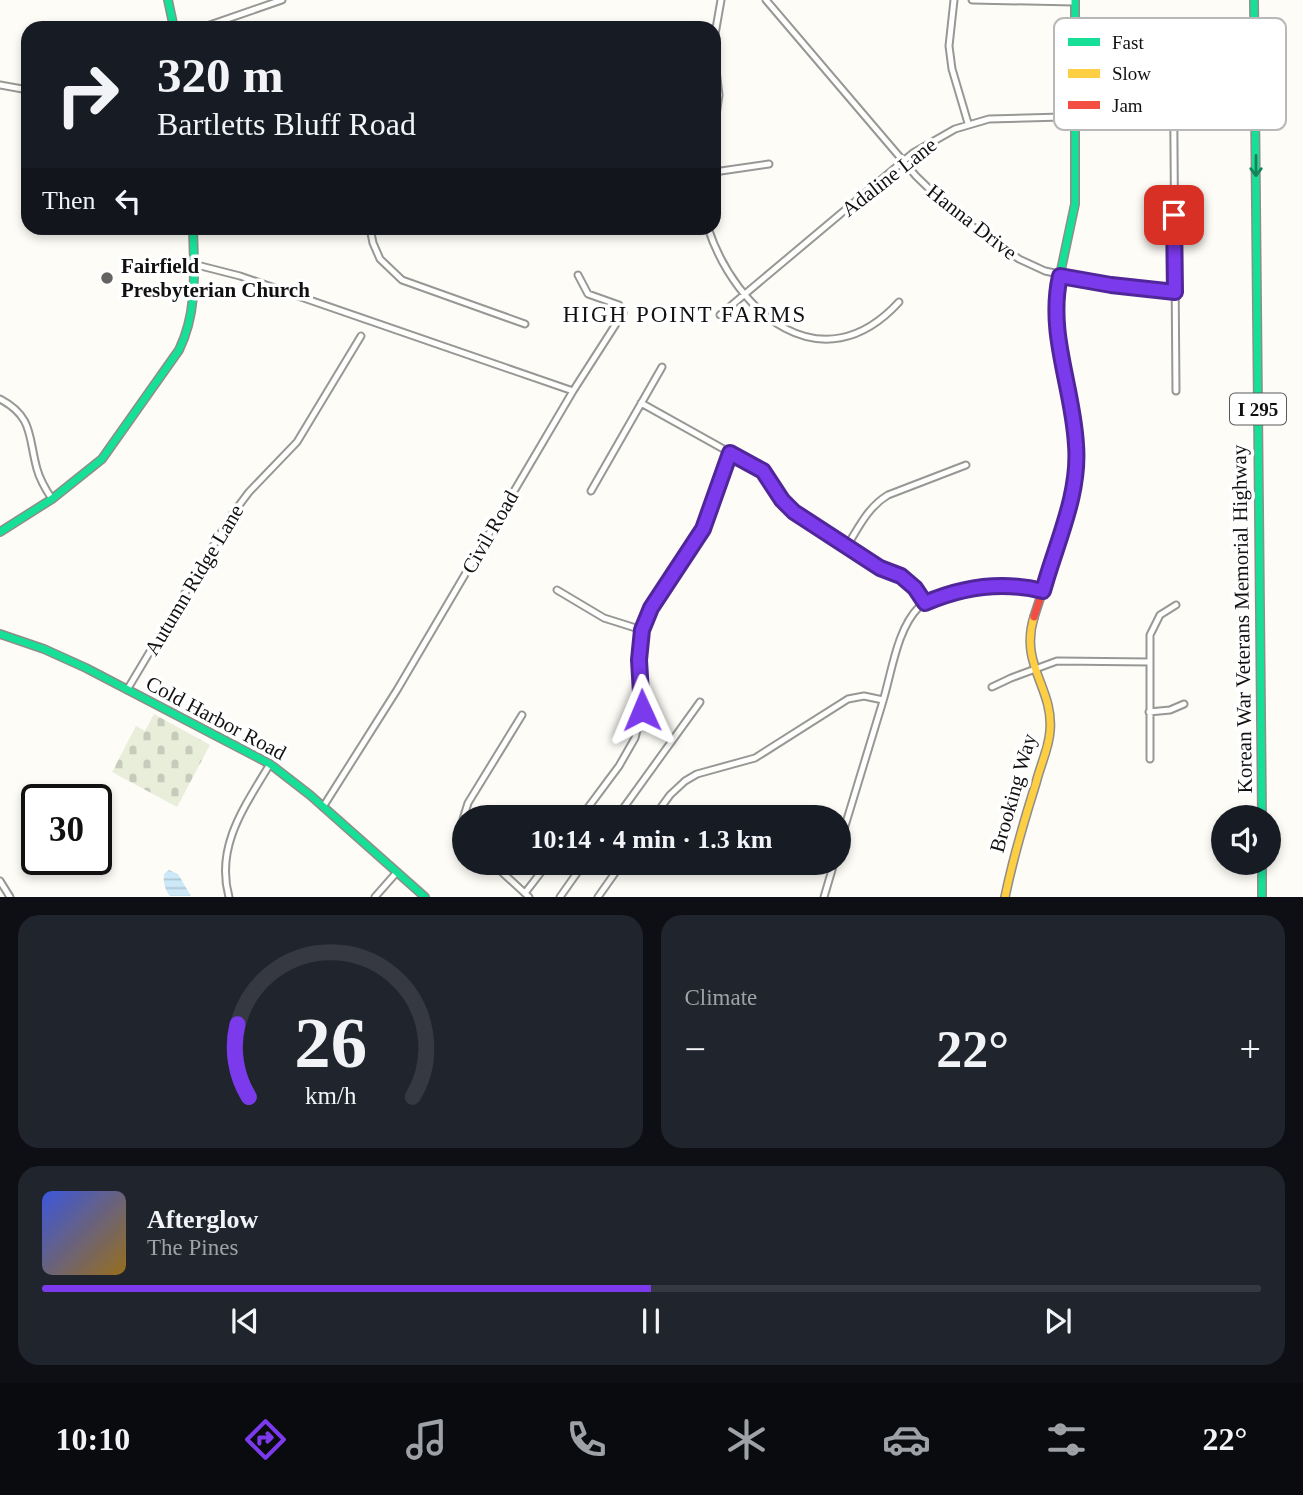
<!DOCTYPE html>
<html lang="en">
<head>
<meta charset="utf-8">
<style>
  :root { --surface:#171b24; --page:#20242c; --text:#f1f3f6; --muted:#9ea1a6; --line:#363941; --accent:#7c3aed }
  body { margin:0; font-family:Georgia,serif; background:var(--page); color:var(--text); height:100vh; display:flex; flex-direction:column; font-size:26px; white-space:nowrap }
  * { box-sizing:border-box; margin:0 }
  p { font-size:23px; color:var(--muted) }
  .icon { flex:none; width:38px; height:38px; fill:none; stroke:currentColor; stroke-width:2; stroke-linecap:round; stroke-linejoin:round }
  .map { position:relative; height:897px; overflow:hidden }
  .sheet { display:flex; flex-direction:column; gap:18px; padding:18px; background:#0d0f14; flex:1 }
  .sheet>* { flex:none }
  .hud { position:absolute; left:21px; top:21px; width:700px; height:214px; border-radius:21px; box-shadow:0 4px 10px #0003; background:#171b24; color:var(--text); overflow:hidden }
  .tools { position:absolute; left:1211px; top:805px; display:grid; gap:14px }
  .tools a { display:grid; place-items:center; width:70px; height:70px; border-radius:50%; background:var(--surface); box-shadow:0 4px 10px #0003; font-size:35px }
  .speed { position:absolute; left:21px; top:784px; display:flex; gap:14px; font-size:35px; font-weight:700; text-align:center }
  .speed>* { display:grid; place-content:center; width:91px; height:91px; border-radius:50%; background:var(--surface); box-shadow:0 4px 10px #0003; line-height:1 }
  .speed .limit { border:4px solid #111; border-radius:10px; background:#fff; color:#111 }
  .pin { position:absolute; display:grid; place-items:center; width:60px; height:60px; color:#fff; margin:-30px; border-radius:14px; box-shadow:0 4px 10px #0006 }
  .me { position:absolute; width:77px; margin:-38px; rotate:359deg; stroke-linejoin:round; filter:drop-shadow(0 0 5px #0008) }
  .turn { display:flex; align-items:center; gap:24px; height:147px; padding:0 21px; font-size:32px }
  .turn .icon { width:91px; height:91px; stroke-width:2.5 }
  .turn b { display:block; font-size:49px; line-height:60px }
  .then { display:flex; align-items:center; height:66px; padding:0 21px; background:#0003; gap:14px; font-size:26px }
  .big { font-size:52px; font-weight:800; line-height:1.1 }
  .sheet .tile { flex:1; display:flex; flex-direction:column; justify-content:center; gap:10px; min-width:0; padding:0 24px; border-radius:21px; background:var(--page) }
  .sheet .dial { align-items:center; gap:0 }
  .dial svg { height:182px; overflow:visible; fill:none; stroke:var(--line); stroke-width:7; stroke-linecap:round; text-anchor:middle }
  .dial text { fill:var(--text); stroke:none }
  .song { display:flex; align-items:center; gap:21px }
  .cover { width:84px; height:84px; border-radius:10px; background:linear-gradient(135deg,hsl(230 70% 55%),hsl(40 70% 35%)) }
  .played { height:7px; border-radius:4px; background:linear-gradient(90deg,var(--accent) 50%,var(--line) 50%) }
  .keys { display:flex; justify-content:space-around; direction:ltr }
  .heat { display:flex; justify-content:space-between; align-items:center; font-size:38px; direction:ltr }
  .sheet .tiles { flex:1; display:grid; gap:18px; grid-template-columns:1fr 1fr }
  .tile:last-child { grid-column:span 2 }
  .trip { position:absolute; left:452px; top:805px; width:399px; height:70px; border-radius:35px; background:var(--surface); box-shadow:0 4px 10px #0003; font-weight:800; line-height:70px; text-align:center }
  .menu { display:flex; height:112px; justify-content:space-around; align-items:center; background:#090b0e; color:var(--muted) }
  .menu .icon { width:49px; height:49px }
  .menu .active { color:var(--accent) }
  .menu b { font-size:32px; color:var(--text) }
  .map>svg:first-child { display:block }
  .cemetery { fill:url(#cemetery-stones) }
  .water { fill:url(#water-rules) }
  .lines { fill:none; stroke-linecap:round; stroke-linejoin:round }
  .street-casing { stroke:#979795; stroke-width:9 }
  .fast-casing { stroke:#8e8d8b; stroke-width:10 }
  .slow-casing { stroke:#8e8d8b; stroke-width:10 }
  .jam-casing { stroke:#8e8d8b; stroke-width:10 }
  .street { stroke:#fffffe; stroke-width:5 }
  .fast { stroke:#16e098; stroke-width:7 }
  .slow { stroke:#ffcf43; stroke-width:7 }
  .jam { stroke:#f24e42; stroke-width:7 }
  .oneway { stroke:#14835b }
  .route-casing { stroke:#51269a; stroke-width:18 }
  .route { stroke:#7c3aed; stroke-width:12 }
  .poi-dot { fill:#646362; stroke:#fff; stroke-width:2.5 }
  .labels { text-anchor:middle; stroke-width:7; stroke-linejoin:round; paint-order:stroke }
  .shield { fill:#fff; stroke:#585858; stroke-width:2 }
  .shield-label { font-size:19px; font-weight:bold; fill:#111 }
  .street-label { font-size:21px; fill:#111; stroke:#fff }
  .poi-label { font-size:21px; font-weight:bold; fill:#111; stroke:#fff; text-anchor:start }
  .neighbourhood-label { font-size:23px; letter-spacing:2px; fill:#111; stroke:#fff }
  .key { fill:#fff; stroke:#b8b8b8; stroke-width:2 }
  .key-label { font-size:19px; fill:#111 }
</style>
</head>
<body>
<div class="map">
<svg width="1303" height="897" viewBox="0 0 1303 897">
  <defs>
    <pattern id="cemetery-stones" width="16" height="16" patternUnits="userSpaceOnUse" patternTransform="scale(1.75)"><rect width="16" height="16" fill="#e9eedb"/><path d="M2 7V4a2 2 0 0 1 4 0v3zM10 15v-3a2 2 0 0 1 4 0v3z" fill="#c7cbbb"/></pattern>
    <pattern id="water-rules" width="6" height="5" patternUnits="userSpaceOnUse" patternTransform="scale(1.75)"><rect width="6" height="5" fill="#cde8f7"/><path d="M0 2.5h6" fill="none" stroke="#afc6d3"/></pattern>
  </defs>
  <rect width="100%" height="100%" fill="#fdfcf7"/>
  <path class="cemetery" d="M154,714L210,745L177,807L112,772L136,726L145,731Z"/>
  <path class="water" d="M169,870L178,874L191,896H170C165,890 163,882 164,874Z"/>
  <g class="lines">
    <defs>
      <path id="street" d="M766,0L916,176L955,214L1019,259L1045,271L1111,285L1175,292
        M954,0L949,46L952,69L968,123
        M972,0L1075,2
        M1173,27L1176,391
        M201,28L282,0
        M714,40L721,0
        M714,53L719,95L714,129
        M0,85L28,90
        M714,172L769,164
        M370,228L373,243L380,259L402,280L525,324
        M708,228C736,313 822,386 899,302
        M193,264L240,276L573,391
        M720,315L913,153L955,129L989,119L1174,114
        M0,399C34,417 28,437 37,469C40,480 46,490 52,499
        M641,403L763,471L782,500L794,512L880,568L901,576L914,588L925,603
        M591,491L662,367
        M847,546C859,527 868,507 888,495L966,465
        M557,590L604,618L642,630
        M992,687L1011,678L1057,661L1150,662
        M127,690L231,516L249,492L297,442L361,336
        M1149,712L1170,710L1184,704
        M1150,759V635L1160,615L1176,605
        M323,807L397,690L573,391L623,313L619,305L588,294L578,275
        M581,817L619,766L635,738L642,710L639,660L642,630L651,608L703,529L730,452
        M617,817L700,702
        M654,817L670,795L685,781L697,774L755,758L848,699L864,696L883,700
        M464,829L463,819L468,803L522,715
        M838,849C853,799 868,750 883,701C892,671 897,629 919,607C943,584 1012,583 1043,591
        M492,863L529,897
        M0,881L10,897
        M525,893L548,863
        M229,897C215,846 245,806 270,764
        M375,897L397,872
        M560,897L584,863
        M598,897L622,863
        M824,897L834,863"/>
      <path id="fast" d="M168,0L174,28
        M1254,0L1262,817
        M1059,347L1055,312L1058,284L1075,204V0
        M0,532L52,499L102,459L179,350C198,311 194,270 193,228
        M0,634L44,649L86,668L270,764L310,795L425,897
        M1262,863V897"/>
      <path id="slow" d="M1005,897C1013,858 1024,821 1036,783C1040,766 1049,748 1050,731C1054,688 1019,665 1034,617"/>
      <path id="jam" d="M1034,617C1050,566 1080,497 1076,443C1073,411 1064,379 1059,347"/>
    </defs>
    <use href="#street" class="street-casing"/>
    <use href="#fast" class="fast-casing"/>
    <use href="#slow" class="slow-casing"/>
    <use href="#jam" class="jam-casing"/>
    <use href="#street" class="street"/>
    <use href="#fast" class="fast"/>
    <use href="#slow" class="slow"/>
    <use href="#jam" class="jam"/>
  </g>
  <defs><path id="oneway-shaft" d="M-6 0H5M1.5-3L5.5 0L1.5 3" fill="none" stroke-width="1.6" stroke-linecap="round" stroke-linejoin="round" transform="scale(1.75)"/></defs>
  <use class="oneway" href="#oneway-shaft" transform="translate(1256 166) rotate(90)"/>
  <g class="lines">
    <defs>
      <path id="route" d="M642,710L639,660L642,630L651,608L703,529L730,453L763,471L782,500L794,512L880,568L901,576L915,588L925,603C962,587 1003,581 1043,591C1056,543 1080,495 1076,445C1073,387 1047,334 1060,276L1111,285L1175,292L1174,215"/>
    </defs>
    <use href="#route" class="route-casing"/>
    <use href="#route" class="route"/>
  </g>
  <circle class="poi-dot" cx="107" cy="278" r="7"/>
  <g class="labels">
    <rect class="shield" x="1230" y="393.5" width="56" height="31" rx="5"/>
    <g class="shield-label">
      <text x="1258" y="416">I 295</text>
    </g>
    <g class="street-label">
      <text transform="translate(889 177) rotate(-38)" y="7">Adaline Lane</text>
      <text transform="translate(972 222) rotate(38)" y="7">Hanna Drive</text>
      <text transform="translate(490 532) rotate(-60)" y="7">Civil Road</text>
      <text transform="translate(194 580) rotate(-59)" y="7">Autumn Ridge Lane</text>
      <text transform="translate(1242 619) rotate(-91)" y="7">Korean War Veterans Memorial Highway</text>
      <text transform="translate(216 718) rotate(28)" y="7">Cold Harbor Road</text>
      <text transform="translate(1013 793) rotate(-74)" y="7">Brooking Way</text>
    </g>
    <g class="poi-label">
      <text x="121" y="273">Fairfield<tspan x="121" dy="24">Presbyterian Church</tspan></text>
    </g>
    <g class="neighbourhood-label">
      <text x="685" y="322">HIGH POINT FARMS</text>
    </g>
  </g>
  <rect x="1054" y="18" width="232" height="112" rx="10" class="key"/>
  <rect x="1068" y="38" width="32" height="8" fill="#16e098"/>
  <rect x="1068" y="69" width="32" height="9" fill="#ffcf43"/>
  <rect x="1068" y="101" width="32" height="8" fill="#f24e42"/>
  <g class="key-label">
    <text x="1112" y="49">Fast</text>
    <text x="1112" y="80">Slow</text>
    <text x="1112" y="112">Jam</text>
  </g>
</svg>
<div class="tools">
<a><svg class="icon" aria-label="sound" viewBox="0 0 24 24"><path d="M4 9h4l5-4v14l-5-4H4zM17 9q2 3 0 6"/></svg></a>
</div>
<div class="speed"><div class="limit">30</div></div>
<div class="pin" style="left:1174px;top:215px;background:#d93025"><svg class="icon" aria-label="arrive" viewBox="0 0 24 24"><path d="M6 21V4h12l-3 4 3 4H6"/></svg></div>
<svg class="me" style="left:642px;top:710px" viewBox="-20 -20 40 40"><path d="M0-17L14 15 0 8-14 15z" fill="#7c3aed" stroke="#fff" stroke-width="4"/></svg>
<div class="trip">10:14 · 4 min · 1.3 km</div>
<div class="hud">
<div class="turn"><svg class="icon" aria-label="right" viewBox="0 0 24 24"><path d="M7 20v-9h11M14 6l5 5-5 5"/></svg><div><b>320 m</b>Bartletts Bluff Road</div></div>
<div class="then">Then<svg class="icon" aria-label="left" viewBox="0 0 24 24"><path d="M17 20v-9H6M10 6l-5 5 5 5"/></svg></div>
</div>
</div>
<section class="sheet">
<div class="tiles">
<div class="tile dial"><svg viewBox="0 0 100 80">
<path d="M14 69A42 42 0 1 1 86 69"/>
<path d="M14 69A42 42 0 0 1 9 37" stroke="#7c3aed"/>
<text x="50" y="56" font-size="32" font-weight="700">26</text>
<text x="50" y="72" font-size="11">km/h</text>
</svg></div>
<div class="tile"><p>Climate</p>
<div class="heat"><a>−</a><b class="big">22°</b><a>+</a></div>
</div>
<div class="tile">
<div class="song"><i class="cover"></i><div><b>Afterglow</b><p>The Pines</p></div></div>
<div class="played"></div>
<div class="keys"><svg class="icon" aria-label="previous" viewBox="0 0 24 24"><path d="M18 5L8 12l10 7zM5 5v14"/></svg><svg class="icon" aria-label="pause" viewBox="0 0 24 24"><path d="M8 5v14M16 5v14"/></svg><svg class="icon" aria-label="next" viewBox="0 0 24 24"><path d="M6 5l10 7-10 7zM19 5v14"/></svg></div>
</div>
</div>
</section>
<nav class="menu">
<b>10:10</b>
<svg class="icon active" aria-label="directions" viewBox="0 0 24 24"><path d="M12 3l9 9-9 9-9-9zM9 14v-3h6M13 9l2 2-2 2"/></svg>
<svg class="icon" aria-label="music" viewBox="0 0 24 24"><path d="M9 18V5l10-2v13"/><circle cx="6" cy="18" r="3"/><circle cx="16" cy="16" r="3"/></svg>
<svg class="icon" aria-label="phone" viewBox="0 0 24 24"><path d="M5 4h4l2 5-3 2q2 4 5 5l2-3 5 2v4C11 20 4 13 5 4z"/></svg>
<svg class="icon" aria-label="climate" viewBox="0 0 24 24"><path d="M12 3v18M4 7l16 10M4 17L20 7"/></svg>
<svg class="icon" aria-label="car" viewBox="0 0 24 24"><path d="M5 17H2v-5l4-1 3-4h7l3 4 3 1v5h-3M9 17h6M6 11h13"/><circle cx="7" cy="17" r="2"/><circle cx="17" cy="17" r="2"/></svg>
<svg class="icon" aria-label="filters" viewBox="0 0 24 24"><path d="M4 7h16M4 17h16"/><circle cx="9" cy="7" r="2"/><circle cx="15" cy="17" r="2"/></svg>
<b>22°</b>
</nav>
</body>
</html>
